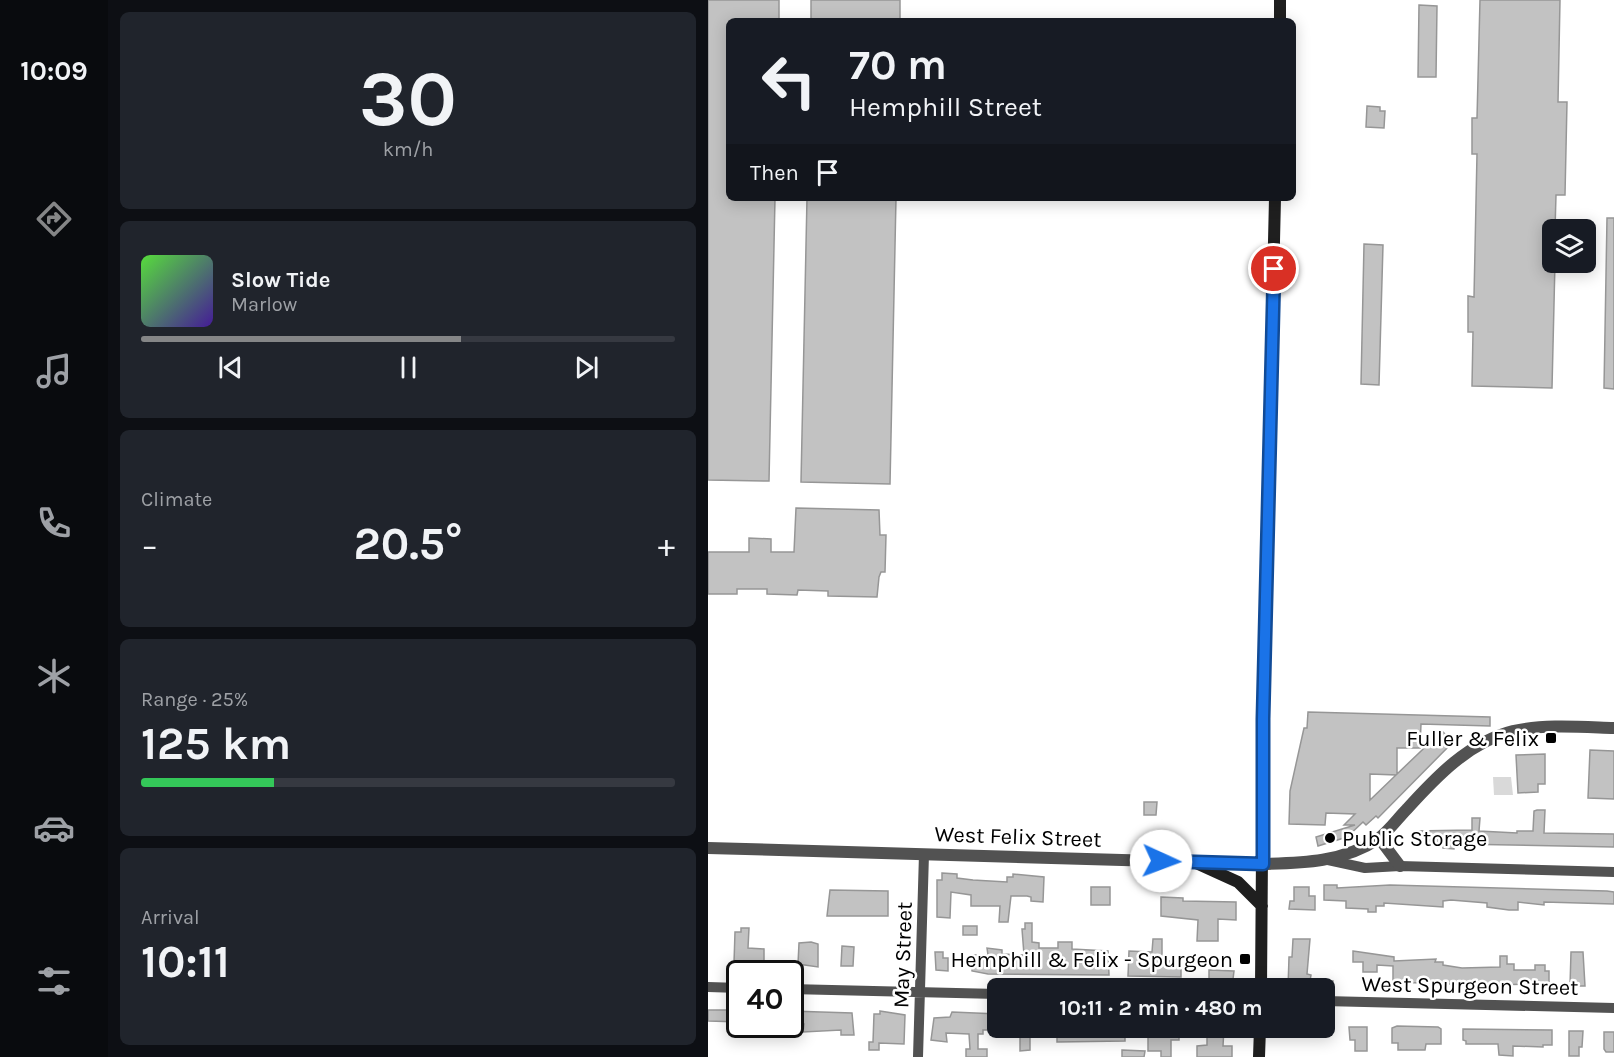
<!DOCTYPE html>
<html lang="en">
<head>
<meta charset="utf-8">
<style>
  :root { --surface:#171b24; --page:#20242c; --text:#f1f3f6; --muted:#9ea1a6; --line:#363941; --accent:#858687 }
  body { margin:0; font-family:Karla,sans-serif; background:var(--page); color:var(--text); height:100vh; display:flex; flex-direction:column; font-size:22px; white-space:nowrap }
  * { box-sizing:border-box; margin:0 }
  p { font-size:20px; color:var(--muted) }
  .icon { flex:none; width:33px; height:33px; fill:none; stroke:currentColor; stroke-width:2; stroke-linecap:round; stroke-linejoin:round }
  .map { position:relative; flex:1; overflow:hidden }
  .sheet { display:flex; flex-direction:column; gap:12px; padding:12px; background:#0d0f14; width:600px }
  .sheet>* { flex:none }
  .banner { position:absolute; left:18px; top:18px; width:570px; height:183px; border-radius:9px; box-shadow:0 3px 15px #0003; background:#171b24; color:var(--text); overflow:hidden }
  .fabs { position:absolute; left:834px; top:219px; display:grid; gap:12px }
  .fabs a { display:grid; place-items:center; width:54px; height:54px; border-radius:9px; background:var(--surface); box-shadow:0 3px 15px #0003; font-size:30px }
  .speed { position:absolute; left:18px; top:960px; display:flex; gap:12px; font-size:30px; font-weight:700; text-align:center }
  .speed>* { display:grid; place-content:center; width:78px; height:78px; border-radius:50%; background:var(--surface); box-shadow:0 3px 15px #0003; line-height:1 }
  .speed .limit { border:3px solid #111; border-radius:9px; background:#fff; color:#111 }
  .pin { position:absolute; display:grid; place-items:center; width:51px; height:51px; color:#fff; margin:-26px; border:3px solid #fff; border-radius:50%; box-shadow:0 2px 6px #0007 }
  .me { position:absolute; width:66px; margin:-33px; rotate:92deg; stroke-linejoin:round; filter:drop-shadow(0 0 4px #0008) }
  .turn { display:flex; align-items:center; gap:21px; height:126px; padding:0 24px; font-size:27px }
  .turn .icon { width:78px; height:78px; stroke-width:2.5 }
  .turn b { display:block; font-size:42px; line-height:51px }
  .then { display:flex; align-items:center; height:57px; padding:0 24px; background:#0003; gap:12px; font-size:22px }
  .big { font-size:45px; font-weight:700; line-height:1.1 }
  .sheet .card { flex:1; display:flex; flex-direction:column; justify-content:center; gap:9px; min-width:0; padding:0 21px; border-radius:9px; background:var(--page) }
  .sheet .dial { align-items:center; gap:0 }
  .dial b { font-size:78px; line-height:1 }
  .song { display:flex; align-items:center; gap:18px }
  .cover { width:72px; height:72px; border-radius:9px; background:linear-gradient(135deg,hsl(110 70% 55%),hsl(260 70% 35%)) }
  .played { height:6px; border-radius:3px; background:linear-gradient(90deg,var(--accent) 60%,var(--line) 60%) }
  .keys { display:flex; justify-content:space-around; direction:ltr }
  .heat { display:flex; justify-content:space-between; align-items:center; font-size:33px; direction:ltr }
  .charge { height:9px; border-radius:4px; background:linear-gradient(90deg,#34c759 25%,var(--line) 0) }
  .trip { position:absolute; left:279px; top:978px; width:348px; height:60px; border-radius:9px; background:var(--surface); box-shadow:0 3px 15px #0003; font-weight:700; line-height:60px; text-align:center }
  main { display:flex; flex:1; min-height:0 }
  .menu { display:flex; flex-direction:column; width:108px; justify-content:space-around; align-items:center; background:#090b0e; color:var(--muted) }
  .menu .icon { width:42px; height:42px }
  .menu .selected { color:var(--accent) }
  .menu b { font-size:27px; color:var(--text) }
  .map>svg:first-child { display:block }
  .green { fill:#d9d9d9 }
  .building { fill:#c2c2c2; stroke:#969696; stroke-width:1.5; fill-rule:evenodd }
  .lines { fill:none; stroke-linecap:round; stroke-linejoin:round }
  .minor { stroke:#525252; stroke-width:10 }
  .tertiary { stroke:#525252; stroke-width:12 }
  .secondary { stroke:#1f1f1f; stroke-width:12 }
  .route-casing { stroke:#114b97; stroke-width:15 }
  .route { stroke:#1a73e8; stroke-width:10 }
  .poi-dot { fill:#000; stroke:#fff; stroke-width:2 }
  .labels { text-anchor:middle; stroke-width:5; stroke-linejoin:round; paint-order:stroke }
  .poi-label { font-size:22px; fill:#000; stroke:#fff; text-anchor:end }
  .street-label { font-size:22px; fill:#000; stroke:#fff }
</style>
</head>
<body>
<main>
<nav class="menu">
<b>10:09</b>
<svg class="icon selected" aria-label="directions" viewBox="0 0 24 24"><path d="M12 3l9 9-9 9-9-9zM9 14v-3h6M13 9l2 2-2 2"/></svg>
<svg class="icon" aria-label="music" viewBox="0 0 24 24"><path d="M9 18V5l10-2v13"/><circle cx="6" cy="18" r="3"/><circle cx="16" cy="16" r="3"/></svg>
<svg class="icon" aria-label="phone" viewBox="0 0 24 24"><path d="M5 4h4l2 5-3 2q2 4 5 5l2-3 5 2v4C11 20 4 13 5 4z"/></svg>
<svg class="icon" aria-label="climate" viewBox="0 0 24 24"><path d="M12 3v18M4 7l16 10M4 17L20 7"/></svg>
<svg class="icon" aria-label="car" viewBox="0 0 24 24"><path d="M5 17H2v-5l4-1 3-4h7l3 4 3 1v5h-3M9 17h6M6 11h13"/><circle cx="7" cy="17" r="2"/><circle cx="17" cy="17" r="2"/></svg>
<svg class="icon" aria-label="filters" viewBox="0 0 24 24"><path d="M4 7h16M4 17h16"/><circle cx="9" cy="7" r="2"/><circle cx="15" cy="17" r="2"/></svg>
</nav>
<section class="sheet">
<div class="card dial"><b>30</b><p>km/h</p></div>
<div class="card">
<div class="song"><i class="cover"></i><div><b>Slow Tide</b><p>Marlow</p></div></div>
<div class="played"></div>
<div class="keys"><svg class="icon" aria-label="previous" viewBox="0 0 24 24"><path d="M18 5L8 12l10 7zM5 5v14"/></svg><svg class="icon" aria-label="pause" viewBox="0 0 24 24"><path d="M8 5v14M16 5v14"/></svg><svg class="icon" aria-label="next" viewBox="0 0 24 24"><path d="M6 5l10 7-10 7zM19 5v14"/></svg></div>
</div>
<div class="card"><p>Climate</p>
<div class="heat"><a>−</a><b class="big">20.5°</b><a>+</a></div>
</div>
<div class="card"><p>Range · 25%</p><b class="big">125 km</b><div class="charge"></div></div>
<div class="card"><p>Arrival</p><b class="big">10:11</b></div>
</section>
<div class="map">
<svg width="906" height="1057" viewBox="0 0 906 1057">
  <rect width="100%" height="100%" fill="#fff"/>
  <path class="green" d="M785,777H803L805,795H786Z"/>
  <path class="building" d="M0,0H71V21H21V198H67L61,481L0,480Z
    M103,0H192V21H103Z
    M772,0H852L850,102H859L857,195H848L847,230H844V262H847L844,388L764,386L765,332H760V296L766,297L769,154H764V118H769Z
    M711,5L729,6L728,77H710Z
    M659,106L672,107V111H677L676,128L658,127Z
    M99,198H188L182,484L93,482Z
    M899,218H906V389L896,388Z
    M656,244L675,245L671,385L653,384Z
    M88,508L171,510L172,535H178L177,572H173L171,577L169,597L120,596V591L90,590L89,595L59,594V589H29V594H0V552H41V538L63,539V552H86Z
    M600,712L782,717V726L713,724L712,748H689V774L734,731L745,742L670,818L668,816L658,825L655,822L639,837L610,846L608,837L647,825H636L647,814L618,813L617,825L581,824L582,791L596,728H599ZM662,774L688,775L662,800Z
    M882,750L906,751V799L880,798Z
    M837,754V784H830V792L810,793L808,755Z
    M436,802H449L448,815H436Z
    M829,810H837L836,833L906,834V847L747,844L746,849L735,848V844L705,843L706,831L764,830V818H772L771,831L809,833V831H825L826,811Z
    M234,873L249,874V878L265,880L299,882V877H305V874L336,877L335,902L323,901V897L319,896H303L300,922H291L292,906H263V895L243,892L242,918L229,917V880H234Z
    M616,885H629V888L682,885L899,891L906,892V904L836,902V905L810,902V910H801L779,907V903L743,900L735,901V907L676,903V906H668V912H660V909L638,908V901L616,900Z
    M383,887H402V905H383Z
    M586,887H601V896H607V910L581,909L582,901H586Z
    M122,890L180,891V916H119Z
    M453,897L475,898V901L528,902V920L510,919V941H489L490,920L453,916Z
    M317,923H324V942L331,943V948H350V942H364V949L400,951L401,975L280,974L264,971V955H280L279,948L294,950V954L316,955L314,929H317Z
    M255,926H269V935H255Z
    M33,928H41L40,948L56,949V967L30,966V963H26L27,932H33Z
    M445,939H454V961H473V977L420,976L421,951L444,952Z
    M585,939H602L599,974L603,975L602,981H625V991L580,988L581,957H584Z
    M103,942L110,944V967L90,964L91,943Z
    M134,946L146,947L145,966H133Z
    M645,951L686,957V961L728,959L727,962H735V965L754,968L792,967V956H799V964H806V970H827V965H837V971H841V984L771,985L685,982V966L669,965V972H655V962H645Z
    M227,952H235V958H240V971L228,970Z
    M863,952H875L877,986H862Z
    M501,970L526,971L524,987L504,986L505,982H501Z
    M0,1010H32V1022L0,1021Z
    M82,1011L144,1013L146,1035H133V1030L95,1032L96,1024L82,1023Z
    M172,1011L197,1015L196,1044L171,1043V1050H161V1042H165L166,1014H172Z
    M244,1012L290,1014V1030H275V1034H270V1049H279V1057H258V1049H262L261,1034L238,1033L239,1042L223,1040L226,1018L242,1017Z
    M689,1026L730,1027L733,1029V1044H718L717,1050H690V1043H684V1028Z
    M641,1027H659V1051H647V1040H642Z
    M305,1028H417V1041L349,1042V1037H322V1050L312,1051V1037L305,1036Z
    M440,1028H471V1040H463V1057H453V1051H440Z
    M499,1028H516L515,1046H524V1057H489V1046L499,1045Z
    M755,1029L844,1030V1045H835V1047L805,1046V1056L791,1055L790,1044H758V1041L755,1040Z
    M861,1031H875L874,1047H871V1056H861Z
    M896,1032H906V1052H898L896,1049Z
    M414,1050L437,1051L436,1057H414Z"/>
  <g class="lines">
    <path class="minor" d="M620,860L657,868L692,866L906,872
      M0,987L32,988
      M82,989L290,994
      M616,1001L906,1008
      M210,1057L216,854"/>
    <path class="tertiary" d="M671,838L692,866
      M0,848L555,864C595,863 636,862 670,839C681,831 690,818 699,809C728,777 761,742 805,731C836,724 874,727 906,728"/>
    <path class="secondary" d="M572,21V0
      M486,862L530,882L554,906
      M553,988L555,719L567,198
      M551,1057L552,1028"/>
  </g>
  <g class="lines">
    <defs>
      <path id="route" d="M453,861L555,864V719L566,269"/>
    </defs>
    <use href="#route" class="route-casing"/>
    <use href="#route" class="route"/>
  </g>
  <g class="poi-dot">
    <rect x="837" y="732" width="12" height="12" rx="3"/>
    <circle cx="622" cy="838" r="6"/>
    <rect x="531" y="953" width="12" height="12" rx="3"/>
  </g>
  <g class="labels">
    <g class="poi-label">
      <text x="831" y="746">Fuller &amp; Felix</text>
      <text x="634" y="846" text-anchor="start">Public Storage</text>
      <text x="525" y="967">Hemphill &amp; Felix - Spurgeon</text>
    </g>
    <g class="street-label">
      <text transform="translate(310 836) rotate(2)" y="8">West Felix Street</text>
      <text transform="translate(194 955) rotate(-88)" y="8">May Street</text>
      <text transform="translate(762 985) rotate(1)" y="8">West Spurgeon Street</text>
    </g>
  </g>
</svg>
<div class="fabs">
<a><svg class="icon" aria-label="layers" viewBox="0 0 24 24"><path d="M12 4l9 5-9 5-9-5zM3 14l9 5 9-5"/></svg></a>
</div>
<div class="speed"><div class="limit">40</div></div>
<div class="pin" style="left:566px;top:269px;background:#d93025"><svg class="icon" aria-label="arrive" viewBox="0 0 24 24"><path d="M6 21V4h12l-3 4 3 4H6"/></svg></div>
<svg class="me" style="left:453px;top:861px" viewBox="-20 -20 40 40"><circle r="19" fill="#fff"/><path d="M0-13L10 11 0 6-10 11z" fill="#1a73e8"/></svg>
<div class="trip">10:11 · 2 min · 480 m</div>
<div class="banner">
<div class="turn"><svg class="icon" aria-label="left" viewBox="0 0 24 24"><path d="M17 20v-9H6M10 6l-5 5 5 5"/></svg><div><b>70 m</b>Hemphill Street</div></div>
<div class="then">Then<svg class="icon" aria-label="arrive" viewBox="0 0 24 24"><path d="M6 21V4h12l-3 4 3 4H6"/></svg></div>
</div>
</div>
</main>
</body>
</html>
